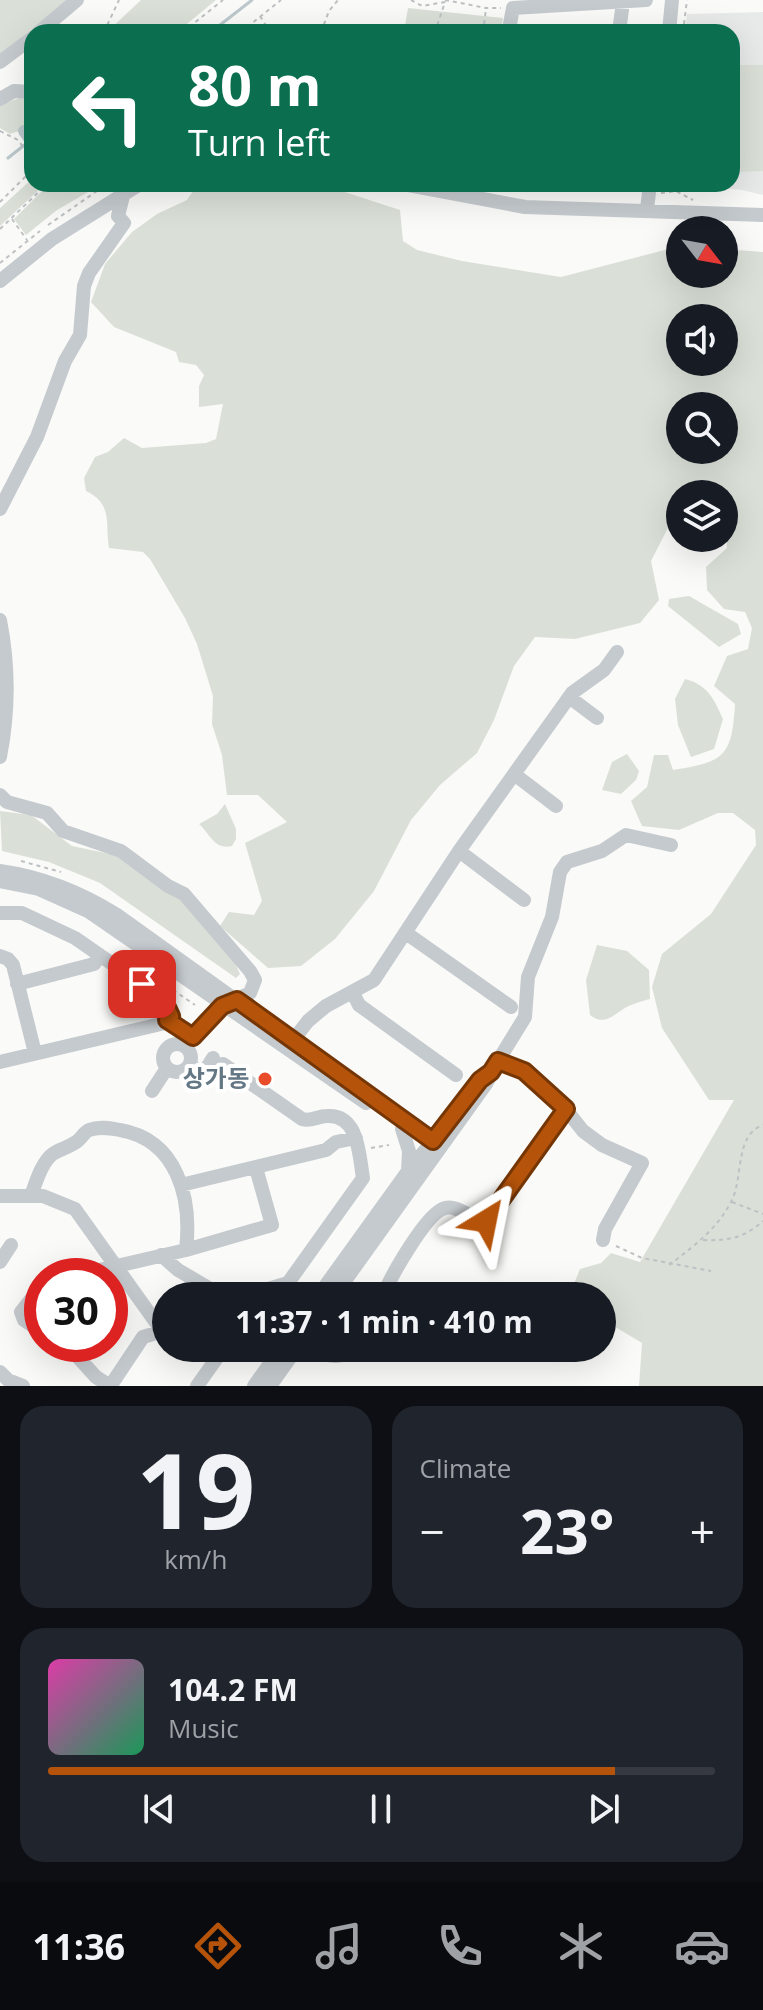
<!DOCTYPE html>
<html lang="en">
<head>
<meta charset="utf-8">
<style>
  :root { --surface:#171b24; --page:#20242c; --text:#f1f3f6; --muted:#9ea1a6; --line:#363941; --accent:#b45309 }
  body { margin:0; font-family:"Open Sans","Noto Sans KR",sans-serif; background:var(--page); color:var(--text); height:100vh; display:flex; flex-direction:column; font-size:30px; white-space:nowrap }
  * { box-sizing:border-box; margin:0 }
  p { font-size:26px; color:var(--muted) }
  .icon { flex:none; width:44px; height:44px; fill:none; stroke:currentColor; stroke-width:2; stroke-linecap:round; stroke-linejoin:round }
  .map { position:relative; height:1386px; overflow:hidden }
  .sheet { display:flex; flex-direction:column; gap:20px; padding:20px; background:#0d0f14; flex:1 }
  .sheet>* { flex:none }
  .guide { position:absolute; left:24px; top:24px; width:716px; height:168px; border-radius:24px; box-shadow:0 8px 32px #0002; background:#0b6e4f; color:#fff; overflow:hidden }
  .needle { width:52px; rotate:121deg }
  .fabs { position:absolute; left:666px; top:216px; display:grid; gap:16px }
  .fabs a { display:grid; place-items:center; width:72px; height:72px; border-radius:50%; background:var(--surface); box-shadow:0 8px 32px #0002; font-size:40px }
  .speed { position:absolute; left:24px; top:1258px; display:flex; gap:16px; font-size:40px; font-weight:700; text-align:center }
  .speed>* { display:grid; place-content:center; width:104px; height:104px; border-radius:50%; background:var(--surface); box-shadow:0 8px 32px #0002; line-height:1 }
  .speed .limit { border:12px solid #d22; background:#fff; color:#111 }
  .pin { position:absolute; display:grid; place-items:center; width:68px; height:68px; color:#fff; margin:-34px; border-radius:16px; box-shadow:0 4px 12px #0006 }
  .me { position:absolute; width:88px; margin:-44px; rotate:35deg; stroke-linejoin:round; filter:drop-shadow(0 0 6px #0008) }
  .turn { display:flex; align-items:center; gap:28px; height:168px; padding:0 32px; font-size:36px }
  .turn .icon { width:104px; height:104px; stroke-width:2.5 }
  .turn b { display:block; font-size:56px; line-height:68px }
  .big { font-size:60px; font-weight:700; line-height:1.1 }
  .sheet .tile { flex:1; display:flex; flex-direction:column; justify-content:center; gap:12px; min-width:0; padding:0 28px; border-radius:24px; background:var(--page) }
  .sheet .dial { align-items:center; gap:0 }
  .dial b { font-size:104px; line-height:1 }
  .song { display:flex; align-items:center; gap:24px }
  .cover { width:96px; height:96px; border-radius:12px; background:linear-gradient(135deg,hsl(320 70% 55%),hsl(150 70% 35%)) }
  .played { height:8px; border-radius:4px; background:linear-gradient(90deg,var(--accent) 85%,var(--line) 85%) }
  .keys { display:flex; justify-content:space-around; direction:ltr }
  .heat { display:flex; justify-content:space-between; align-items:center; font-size:44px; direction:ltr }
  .sheet .tiles { flex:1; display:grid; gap:20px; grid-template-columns:1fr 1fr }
  .tile:last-child { grid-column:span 2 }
  .trip { position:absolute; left:152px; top:1282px; width:464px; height:80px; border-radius:40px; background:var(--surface); box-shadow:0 8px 32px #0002; font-weight:700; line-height:80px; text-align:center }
  .tabs { display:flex; height:128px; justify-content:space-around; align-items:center; background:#090b0e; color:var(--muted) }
  .tabs .icon { width:56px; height:56px }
  .tabs .on { color:var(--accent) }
  .tabs b { font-size:36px; color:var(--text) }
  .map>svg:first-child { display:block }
  .built { fill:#e8e9e9 }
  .green { fill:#dae0d7; fill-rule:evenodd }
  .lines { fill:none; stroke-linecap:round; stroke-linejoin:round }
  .stream { stroke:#bcc8cc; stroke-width:3 }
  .canal { stroke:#bcc8cc; stroke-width:12 }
  .path { stroke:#bdc1c3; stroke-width:2; stroke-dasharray:4 4; stroke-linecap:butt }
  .minor { stroke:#c5cace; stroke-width:14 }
  .route-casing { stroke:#753606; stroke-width:20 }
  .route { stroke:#b45309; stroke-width:14 }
  .poi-dot { fill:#e94c28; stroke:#fff; stroke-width:3 }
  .labels { text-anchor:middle; stroke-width:8; stroke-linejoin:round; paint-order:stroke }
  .poi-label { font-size:24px; font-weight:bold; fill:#647784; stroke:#fff; text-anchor:end }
</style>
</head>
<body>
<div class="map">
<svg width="763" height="1386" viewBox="0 0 763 1386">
  <rect width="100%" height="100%" fill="#fafaf8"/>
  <path class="built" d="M763,12V195L742,190L685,185L732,184V32H685L687,14Z"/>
  <path class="green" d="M0,0H73L0,57Z
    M141,0H216L177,32H107Z
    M408,8L503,18L501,32H404Z
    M732,65H763V171L732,172Z
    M22,97L32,105V137L25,129L10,134L0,128V105Z
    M32,179V184H45L0,226V208Z
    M49,184H102L57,210L26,235L14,219Z
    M210,184H320L400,210L403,241L417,250L462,261L561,277L680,246V274H724V249L763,252V1386H639L642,1343L602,1319V1296H569L580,1269L601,1263L611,1253L640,1262L734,1100H709L662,1028L652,987L662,954L711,914L756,845L755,830L733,813H718L679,830L642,826L631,801L647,787L654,755H668L673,770C724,762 732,757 735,704L714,686L727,656L748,649L752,628L745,612L724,609L707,590L706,567L727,548L724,494H680V517L669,526L651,561L659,600L640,623L575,639L535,637L514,666L494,720L477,753L440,785L411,820L374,891L335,939L301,966L268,968L220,926L229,912L254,915L262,901L245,843L287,822L258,795H227L222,755L212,724L213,696L197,644L185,618L150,559L143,552L109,548C105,522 113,504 86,491L84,478L95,457L108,452L124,438L142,448L206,443L216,439L223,404L199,407V386L204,375L196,365L179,362L176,352L114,327L91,302L105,264L132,232L157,214L187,200L193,191ZM680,318H724V362H680ZM680,406H724V450H680Z
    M689,596L738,624L741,634L719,647L668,606L669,599Z
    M685,679C708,685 714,699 723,719L714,749L691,757L678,725L675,699Z
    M627,754L639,771L636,780L621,794L602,790L612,762Z
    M225,804L236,829V839L232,846C214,850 211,835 199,824L217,814Z
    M0,811L31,815L72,846L120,856L181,896L234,961L240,974L236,978L100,883L49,862L2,851Z
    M597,945L627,951L649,970L650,999C642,1001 632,1004 625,1008C612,1016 604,1026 590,1015L586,980Z"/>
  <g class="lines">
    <path class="stream" d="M211,32L252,0
      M8,158L32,139"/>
    <path class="canal" d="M24,131L32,142"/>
    <path class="path" d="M411,0L422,6L445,2L435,32
      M445,0L486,8H501
      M260,16L270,32
      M104,32L119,0
      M183,32L223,0
      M241,32L281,0
      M321,32L329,11L338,0
      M483,32L486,9
      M683,32L687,0
      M0,131L18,140L32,159
      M661,193L676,191L693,200
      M0,202L32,170
      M12,219L27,240
      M48,225L107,184
      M0,229L47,184
      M0,263L40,231
      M21,861L61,872
      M155,974L165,983
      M173,990L195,1005
      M371,1148L389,1145
      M732,1202L763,1214
      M703,1240C728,1241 744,1238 763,1221
      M616,1246L642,1258L711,1271
      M669,1265C693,1247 717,1229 731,1202C744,1178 734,1135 763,1125"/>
    <path class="minor" d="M510,24L513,8L646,0
      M39,32L77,0
      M619,32L623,2
      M669,32L672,0
      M0,62L32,38
      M0,99L14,91L32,92
      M403,184L525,207L763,215
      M647,209L650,184
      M0,281L52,239L140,184
      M0,509L37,437L65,361L80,335L84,286L89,273L124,223L118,216L126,184
      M0,620C9,666 9,711 0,757
      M569,697L597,718
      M514,774L556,806
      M0,795L7,802L47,813L63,831L121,851L168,886L184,894L250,971L255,980L250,993L222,1006L205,1022L186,1046
      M459,851L524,900
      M0,871C43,877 80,892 117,915L441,1147
      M0,881L39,889L88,911L366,1103
      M0,913H22L75,938L163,999L171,1016L165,1023L0,1062
      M406,933L511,1007
      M0,956L8,959L13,965L35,1053
      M17,984L94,964L100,955
      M353,993L359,1005L456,1075
      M167,1020L193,1037
      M294,1039L308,1021L326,1006L374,980L459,851L572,693L604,670L617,652
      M163 1058a14 14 0 1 1 28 0a14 14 0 1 1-28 0Z
      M498,1061L525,1017L528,977L552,917L560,872L567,862L602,851L626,835L671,845
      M223,1064L302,1119C312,1122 317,1116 327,1116C359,1114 359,1155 363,1178L288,1283L261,1291
      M189,1065L203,1074L213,1058
      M152,1091L167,1068
      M402,1129L409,1151L408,1171
      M181,1185L326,1150L336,1142L356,1138
      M0,1196H43L75,1209L162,1331
      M31,1196C36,1182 42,1161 54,1153C61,1149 69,1147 76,1142C81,1139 84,1132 89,1130C99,1126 110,1128 120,1130C178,1140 192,1199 186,1250
      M161,1255L178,1270L219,1294
      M0,1262L11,1245
      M73,1276L186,1250L272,1225L256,1168
      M42,1285L21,1312L24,1320L42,1332
      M174,1295L176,1296
      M318,1296L408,1171L437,1136
      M334,1296L486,1084L498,1061L524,1071L560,1102L583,1131L602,1145L642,1163L605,1229L603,1240
      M383,1296C390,1278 426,1213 445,1208C458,1204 472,1221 486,1221L566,1109
      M66,1344L96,1377L107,1384L113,1382L143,1337L166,1330
      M311,1348C328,1357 340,1360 357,1348
      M0,1372L8,1380L23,1386
      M197,1386L224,1348
      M254,1386L281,1348
      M270,1386L297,1348"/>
  </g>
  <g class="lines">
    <defs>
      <path id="route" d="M142,984L163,999L171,1016L167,1020L193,1037L222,1006L237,1000L433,1141L480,1080L491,1072L498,1061L524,1071L566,1109L486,1221"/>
    </defs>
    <use href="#route" class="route-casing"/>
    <use href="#route" class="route"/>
  </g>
  <circle class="poi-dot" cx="265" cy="1079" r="8"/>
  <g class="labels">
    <g class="poi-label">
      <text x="249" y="1087">상가동</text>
    </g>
  </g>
</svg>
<div class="fabs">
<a><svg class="needle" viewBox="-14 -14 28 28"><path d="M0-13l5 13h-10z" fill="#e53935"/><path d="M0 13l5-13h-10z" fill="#9ea1a6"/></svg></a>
<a><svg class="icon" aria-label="sound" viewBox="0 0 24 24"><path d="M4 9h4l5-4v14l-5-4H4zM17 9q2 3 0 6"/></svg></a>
<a><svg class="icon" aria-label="search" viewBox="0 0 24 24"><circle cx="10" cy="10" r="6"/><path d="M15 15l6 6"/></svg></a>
<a><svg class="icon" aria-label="layers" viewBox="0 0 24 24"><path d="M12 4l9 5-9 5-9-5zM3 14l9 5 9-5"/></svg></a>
</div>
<div class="speed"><div class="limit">30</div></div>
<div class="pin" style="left:142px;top:984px;background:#d93025"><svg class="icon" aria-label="arrive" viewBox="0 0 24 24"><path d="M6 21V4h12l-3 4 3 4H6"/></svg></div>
<svg class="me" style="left:486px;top:1221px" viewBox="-20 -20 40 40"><path d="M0-17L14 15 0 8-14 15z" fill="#b45309" stroke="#fff" stroke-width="4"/></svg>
<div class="trip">11:37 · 1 min · 410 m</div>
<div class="guide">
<div class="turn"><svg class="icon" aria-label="left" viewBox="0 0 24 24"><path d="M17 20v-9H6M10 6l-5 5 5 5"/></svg><div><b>80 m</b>Turn left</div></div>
</div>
</div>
<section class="sheet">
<div class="tiles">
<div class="tile dial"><b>19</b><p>km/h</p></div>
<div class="tile"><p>Climate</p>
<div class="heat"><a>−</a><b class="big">23°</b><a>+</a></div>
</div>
<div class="tile">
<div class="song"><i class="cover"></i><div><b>104.2 FM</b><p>Music</p></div></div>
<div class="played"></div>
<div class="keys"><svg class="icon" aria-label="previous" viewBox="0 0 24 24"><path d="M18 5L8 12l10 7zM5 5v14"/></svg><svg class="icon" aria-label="pause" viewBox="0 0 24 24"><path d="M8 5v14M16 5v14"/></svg><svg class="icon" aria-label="next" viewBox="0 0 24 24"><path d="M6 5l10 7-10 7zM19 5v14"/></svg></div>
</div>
</div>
</section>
<nav class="tabs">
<b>11:36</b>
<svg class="icon on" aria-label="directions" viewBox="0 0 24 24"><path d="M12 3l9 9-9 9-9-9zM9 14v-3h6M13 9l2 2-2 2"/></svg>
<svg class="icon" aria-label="music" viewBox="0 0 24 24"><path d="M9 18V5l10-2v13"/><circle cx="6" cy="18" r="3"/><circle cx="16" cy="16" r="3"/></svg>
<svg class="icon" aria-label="phone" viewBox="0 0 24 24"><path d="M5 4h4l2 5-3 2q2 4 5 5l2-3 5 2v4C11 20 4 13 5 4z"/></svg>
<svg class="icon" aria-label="climate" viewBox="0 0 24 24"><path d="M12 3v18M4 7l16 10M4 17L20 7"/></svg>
<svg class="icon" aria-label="car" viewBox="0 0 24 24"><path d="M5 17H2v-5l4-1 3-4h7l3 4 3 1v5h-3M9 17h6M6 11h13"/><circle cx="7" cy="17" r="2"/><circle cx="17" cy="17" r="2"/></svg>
</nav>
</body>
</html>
